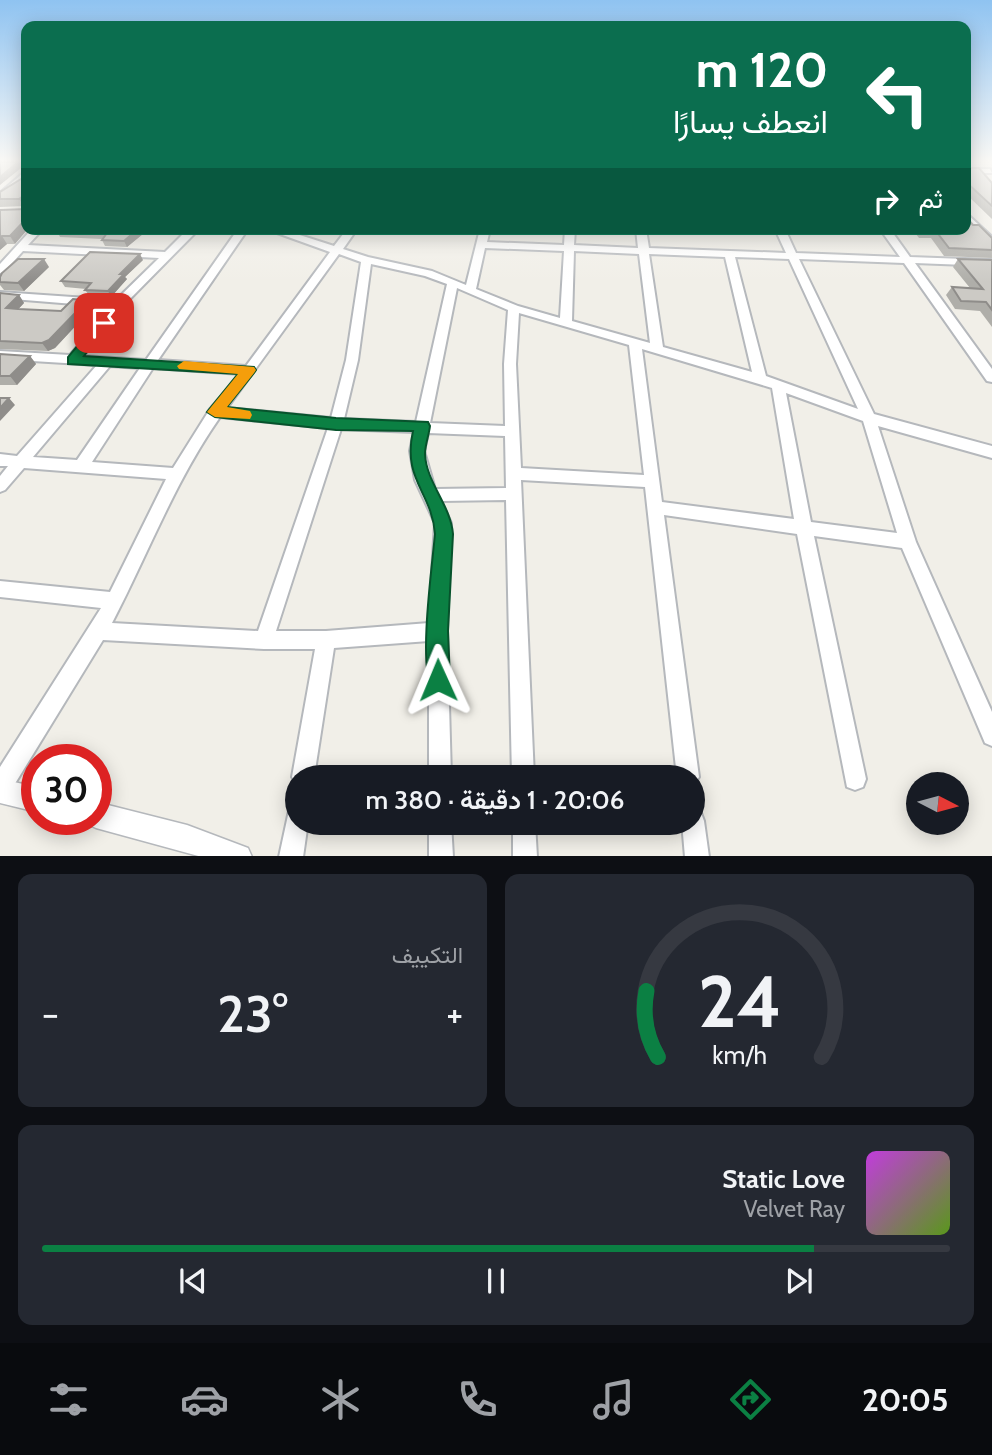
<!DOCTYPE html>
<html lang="ar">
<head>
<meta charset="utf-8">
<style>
  :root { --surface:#171b24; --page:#242831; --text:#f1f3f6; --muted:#9ea1a6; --line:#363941; --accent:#0b8043 }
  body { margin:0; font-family:Cabin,Vazirmatn,sans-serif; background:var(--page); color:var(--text); direction:rtl; height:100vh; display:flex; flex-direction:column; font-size:26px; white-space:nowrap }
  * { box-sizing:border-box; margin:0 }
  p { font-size:23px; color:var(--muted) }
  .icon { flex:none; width:38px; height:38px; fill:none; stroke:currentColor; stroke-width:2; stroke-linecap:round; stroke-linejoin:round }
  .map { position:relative; height:856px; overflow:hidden; direction:ltr }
  .sheet { display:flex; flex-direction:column; gap:18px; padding:18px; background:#0d0f14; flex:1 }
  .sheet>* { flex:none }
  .hud { position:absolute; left:21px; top:21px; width:950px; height:214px; border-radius:14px; box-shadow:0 4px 18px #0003; direction:rtl; background:#0b6e4f; color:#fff; overflow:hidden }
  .needle { width:46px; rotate:96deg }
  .controls { position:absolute; left:906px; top:772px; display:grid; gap:14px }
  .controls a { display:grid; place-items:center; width:63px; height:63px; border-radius:50%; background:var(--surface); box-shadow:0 4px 18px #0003; font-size:35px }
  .speed { position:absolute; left:21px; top:744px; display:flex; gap:14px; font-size:35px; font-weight:700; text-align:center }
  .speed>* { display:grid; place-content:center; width:91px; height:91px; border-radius:50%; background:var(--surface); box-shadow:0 4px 18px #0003; line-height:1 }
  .speed .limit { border:10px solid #d22; background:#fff; color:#111 }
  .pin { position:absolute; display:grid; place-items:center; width:60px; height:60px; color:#fff; margin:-30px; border-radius:14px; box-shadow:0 4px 10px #0006 }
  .me { position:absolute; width:77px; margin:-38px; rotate:359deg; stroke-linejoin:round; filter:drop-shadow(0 0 5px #0008) }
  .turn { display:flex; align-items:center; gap:24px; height:147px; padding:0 28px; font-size:32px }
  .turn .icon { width:91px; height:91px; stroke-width:2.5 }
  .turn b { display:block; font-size:49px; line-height:60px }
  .then { display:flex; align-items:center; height:66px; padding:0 28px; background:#0003; gap:14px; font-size:26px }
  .big { font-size:52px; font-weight:600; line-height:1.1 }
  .sheet .widget { flex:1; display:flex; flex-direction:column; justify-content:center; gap:10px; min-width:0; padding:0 24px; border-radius:14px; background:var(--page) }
  .sheet .dial { align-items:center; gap:0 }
  .dial svg { height:182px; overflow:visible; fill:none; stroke:var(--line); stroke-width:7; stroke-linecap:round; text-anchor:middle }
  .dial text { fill:var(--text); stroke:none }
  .song { display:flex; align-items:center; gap:21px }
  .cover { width:84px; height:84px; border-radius:10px; background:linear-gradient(135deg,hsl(290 70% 55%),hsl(90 70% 35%)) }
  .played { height:7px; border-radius:4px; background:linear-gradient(90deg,var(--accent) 85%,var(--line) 85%) }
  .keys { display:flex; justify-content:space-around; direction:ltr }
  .heat { display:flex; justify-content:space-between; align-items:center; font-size:38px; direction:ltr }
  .sheet .tiles { flex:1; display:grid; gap:18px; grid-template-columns:1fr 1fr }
  .widget:last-child { grid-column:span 2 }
  .trip { position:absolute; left:285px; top:765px; width:420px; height:70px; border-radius:35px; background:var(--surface); box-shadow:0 4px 18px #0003; font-weight:600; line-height:70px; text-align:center; direction:rtl }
  .menu { display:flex; height:112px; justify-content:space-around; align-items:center; background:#090b0e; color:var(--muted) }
  .menu .icon { width:49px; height:49px }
  .menu .active { color:var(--accent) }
  .menu b { font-size:32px; color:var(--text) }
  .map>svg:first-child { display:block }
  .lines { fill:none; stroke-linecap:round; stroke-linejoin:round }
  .minor-casing { stroke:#b5b8bc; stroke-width:4 }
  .tertiary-casing { stroke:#b5b8bc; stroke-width:3 }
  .minor { fill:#fff; fill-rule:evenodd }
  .tertiary { fill:#fff; fill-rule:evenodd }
  .wall { fill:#afaea9 }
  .shaded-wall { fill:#8f8d8a }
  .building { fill:#cccac5; stroke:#8f8d8a; stroke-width:2 }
  .route { fill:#0b8043; stroke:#07532c; stroke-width:2 }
  .slow { fill:#f59e0b }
</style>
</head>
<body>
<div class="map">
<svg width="992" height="857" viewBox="0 0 992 857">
  <rect width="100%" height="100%" fill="#f1efe8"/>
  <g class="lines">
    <defs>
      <path id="minor" d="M966,169H990L992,173H966Z
        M23,173H26V179L0,201V193Z
        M966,213L992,237V246L989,245L966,221Z
        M32,229H43L28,245L165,252L188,229H199L123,306L83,356L146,360L238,229H248L158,360L246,366L330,252L266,229H281L334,246L347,229H357L343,249L368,257L432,271L466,285L480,229H490L487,242L564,245L565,229H575L574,245L638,248L636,229H646L649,248L786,253L775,229H785L796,253L900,257L880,229H890L910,257L992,260V266L915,263L992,369V382L987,381L904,263L799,259L874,414L992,446V458L878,426L916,542L992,712V746L985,743L902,548L814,536L866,779L863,787L855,790L847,787L797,534L664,515L699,777L693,786V777H677L645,487L521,480L534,777H512L506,500L441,501L451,523L447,631L451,777H429V641L334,648L314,777H298V786L292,777L315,649H264L103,640L8,795L0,798V767L101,608L0,597V581L110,592L166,479L24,468L5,490L0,492V476L8,466H0V454L17,456L97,365L0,359V351L70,355L111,307L0,298V292L116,300L159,258L23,251L4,272L0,273V264ZM485,248L564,251L560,318L518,306L476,289ZM574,251L639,254L650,343L572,321ZM339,254L361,262L346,360L331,418L227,408ZM649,254L725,257L752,372L663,347ZM735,257L789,259L858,409L766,376ZM371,264L425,276L447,284L416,422L344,419L358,360ZM457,288L508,310L504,364L505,426L430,423ZM519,313L629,345L644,475L521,468L516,364ZM642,349L772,388L794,519L662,502ZM110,366L140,368L77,460L33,457ZM153,368L241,374L210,409L173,468L92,462ZM786,393L863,421L897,533L811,522ZM220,417L328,428L258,631L112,623C148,554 175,481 220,417ZM341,429L414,432L410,451L415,480L435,523L429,623L326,631H276ZM428,433L505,436L506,488L435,489L424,451Z
        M298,803V822H308L303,857H279L290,806Z
        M693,810L701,813L704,821L709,857H685L682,822H693Z
        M429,822H451L453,857H429Z
        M513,822H535L537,857H513Z"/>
      <path id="tertiary" d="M0,779L37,787V812L0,803Z
        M96,802L187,825L248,848L252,857H202L96,828L87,824L85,819H96Z"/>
    </defs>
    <use href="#minor" class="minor-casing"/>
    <use href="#tertiary" class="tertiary-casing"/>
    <use href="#minor" class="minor"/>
    <use href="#tertiary" class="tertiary"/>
  </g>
  <path class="wall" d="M966,162H970L968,165V168L992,183V219L966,194Z
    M26,176V205L24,206L0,207V192Z
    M0,210L15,244H7L0,250Z
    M973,225L992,238V258L944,256L931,238H919L912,229H966Z
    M149,229L127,247L105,246L102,240V239L60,237L57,231Z
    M958,259L992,260V327L980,311L955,309L946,295L952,287L970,288L953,267Z
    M143,260L125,277L127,279L111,297L89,295L85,290L86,289L65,287L61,281Z
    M49,267L24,291L4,290L0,285V277Z
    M0,293L19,295L24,303L18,309L61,311L101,309L90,320H81L55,348L48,351L0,349Z
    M0,354L30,356L36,364L17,385H0Z"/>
  <path class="shaded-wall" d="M18,162H26V164L0,185V177Z
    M26,194V205L24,206L19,199Z
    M25,219H26V229H28L15,244L10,236Z
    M138,229H149L127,247L124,241Z
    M2,236L7,244L0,250V238Z
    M140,254L143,260L125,277L127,279L111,297L108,291L120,274Z
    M44,259L49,267L24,291L18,283Z
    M19,295L24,303L12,316L6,308Z
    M96,301L101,309L90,320L85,312Z
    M76,312L81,320L55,348L48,351L42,343Z
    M30,356L36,364L17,385L10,376Z
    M9,398L15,405L0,421V408Z"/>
  <path class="building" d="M0,162H18L0,177Z
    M966,162H968V168H979L992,183V206L966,182Z
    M26,176V194L19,199H0V192Z
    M26,209V219L10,236H2L0,238V210Z
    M966,217L973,225H979L992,238V250L949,248L935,230L923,229H966Z
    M59,229H138L124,241L102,240L107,233L57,231Z
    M90,252L140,254L120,274H124L108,291L85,290L91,283L61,281Z
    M18,259H44L18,283L0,282V277L2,273Z
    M958,259L992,260V310L986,302L961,301L952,287L983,289Z
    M0,293L19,295L6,308L18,309L61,311L73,299L96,301L85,312H76L49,340L42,343L0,341Z
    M0,354L30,356L10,376H0Z
    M0,398H9L0,408Z"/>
  <linearGradient id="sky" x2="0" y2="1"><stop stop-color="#8fc3f1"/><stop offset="0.57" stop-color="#f9f8f5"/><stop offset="1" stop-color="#f9f8f5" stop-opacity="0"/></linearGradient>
  <rect width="992" height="282" fill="url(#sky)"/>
  <path class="route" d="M104,318L110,323L84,356L254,367L256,370L254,373L227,407L336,418L428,422L430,426C429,435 425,445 425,454C426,482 451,506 453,534L448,631L450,680L446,687L438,691L431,687C419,660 432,567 435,534C432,492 402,480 413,431L336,430L215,417L207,412L238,374L68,364V357L99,320Z"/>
  <path class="slow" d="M184,361L254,367L256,370L254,373L227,407L250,411L252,415L250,419L215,417L207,412L238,374L179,369L177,366Z"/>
</svg>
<div class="controls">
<a><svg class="needle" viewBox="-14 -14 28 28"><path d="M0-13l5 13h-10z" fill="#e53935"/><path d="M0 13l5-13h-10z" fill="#9ea1a6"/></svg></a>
</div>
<div class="speed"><div class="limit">30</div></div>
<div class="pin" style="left:104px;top:323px;background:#d93025"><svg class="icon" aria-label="arrive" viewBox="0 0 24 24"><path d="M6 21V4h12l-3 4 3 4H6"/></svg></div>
<svg class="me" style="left:438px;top:680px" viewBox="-20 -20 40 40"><path d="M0-17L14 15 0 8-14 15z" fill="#0b8043" stroke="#fff" stroke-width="4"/></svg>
<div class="trip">20:06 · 1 دقيقة · 380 m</div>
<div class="hud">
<div class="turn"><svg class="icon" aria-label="left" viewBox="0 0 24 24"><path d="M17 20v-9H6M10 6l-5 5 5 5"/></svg><div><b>120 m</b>انعطف يسارًا</div></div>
<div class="then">ثم<svg class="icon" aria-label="right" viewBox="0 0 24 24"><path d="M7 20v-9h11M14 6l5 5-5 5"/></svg></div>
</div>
</div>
<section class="sheet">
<div class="tiles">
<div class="widget dial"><svg viewBox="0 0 100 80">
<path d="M14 69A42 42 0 1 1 86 69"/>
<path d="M14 69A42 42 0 0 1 9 40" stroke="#0b8043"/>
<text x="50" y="56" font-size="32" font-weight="700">24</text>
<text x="50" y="72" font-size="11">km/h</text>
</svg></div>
<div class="widget"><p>التكييف</p>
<div class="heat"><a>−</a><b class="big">23°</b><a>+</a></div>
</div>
<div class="widget">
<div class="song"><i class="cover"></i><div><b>Static Love</b><p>Velvet Ray</p></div></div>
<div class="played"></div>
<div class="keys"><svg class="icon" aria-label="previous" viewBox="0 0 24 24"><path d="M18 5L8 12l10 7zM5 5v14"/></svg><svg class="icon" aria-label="pause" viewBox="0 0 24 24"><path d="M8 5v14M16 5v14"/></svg><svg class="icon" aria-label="next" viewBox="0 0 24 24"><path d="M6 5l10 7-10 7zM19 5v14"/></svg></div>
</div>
</div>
</section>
<nav class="menu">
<b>20:05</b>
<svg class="icon active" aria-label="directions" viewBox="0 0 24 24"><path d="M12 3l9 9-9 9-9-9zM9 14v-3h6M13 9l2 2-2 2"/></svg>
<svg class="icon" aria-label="music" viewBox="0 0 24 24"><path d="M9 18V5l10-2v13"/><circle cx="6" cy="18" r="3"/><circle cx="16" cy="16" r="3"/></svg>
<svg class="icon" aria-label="phone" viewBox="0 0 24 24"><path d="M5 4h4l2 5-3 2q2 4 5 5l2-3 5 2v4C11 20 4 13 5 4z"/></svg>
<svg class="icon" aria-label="climate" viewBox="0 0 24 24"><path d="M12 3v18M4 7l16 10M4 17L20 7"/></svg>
<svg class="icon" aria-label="car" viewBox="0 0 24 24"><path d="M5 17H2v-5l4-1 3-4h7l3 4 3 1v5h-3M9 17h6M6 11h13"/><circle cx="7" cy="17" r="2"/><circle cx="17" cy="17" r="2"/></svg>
<svg class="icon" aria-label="filters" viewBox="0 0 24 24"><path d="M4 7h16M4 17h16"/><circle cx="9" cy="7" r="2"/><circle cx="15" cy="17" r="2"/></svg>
</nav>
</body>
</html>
